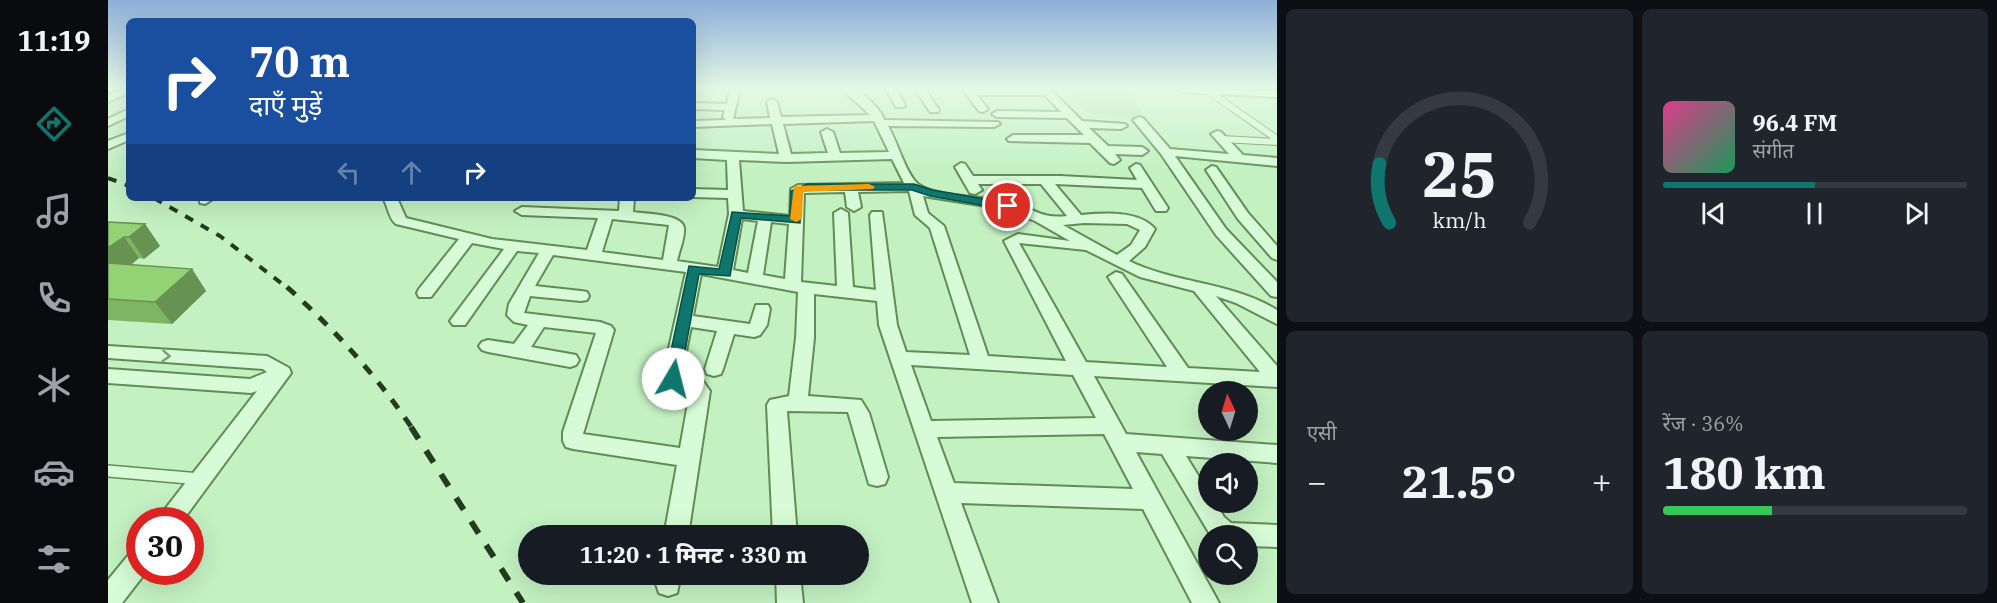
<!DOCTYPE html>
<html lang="hi">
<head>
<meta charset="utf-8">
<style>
  :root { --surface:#171b24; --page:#20242c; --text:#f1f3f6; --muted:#9ea1a6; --line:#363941; --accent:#0f766e }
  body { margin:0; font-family:"IBM Plex Serif","Noto Sans Devanagari",serif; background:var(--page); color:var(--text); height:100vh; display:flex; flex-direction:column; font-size:22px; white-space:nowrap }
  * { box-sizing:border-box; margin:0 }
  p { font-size:20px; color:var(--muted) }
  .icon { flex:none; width:33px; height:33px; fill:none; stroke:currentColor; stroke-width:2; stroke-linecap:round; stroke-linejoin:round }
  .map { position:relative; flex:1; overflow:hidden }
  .panel { display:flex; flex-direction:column; gap:9px; padding:9px; background:#0d0f14; width:720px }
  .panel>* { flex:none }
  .top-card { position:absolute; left:18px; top:18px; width:570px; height:183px; border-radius:9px; box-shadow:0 6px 24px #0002; background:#1a4fa0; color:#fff; overflow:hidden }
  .needle { width:39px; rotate:356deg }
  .fabs { position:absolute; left:1090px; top:381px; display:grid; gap:12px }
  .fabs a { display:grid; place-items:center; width:60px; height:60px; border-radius:50%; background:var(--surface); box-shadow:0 6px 24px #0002; font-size:30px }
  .speed { position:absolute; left:18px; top:507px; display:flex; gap:12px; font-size:30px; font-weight:700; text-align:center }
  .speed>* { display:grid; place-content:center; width:78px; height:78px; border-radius:50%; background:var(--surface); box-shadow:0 6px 24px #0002; line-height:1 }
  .speed .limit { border:9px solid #d22; background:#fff; color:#111 }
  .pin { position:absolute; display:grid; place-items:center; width:51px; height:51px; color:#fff; margin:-26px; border:3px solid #fff; border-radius:50%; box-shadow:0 2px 6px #0007 }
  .me { position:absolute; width:66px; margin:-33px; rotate:8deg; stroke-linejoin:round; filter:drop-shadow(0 0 4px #0008) }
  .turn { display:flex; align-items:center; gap:21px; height:126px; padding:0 24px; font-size:27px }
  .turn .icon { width:78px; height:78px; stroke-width:2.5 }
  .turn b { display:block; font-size:42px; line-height:51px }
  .lanes { display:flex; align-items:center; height:57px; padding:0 24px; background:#0003; justify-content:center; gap:30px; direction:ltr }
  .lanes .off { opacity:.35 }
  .big { font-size:45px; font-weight:800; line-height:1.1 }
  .panel .tile { flex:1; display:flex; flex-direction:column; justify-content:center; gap:9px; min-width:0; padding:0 21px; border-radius:9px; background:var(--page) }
  .panel .dial { align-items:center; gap:0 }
  .dial svg { height:156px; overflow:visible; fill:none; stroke:var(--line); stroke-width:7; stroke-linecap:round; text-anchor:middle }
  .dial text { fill:var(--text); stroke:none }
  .song { display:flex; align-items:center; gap:18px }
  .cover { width:72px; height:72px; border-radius:9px; background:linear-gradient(135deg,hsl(330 70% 55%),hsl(150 70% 35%)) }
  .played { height:6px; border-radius:3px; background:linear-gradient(90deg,var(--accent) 50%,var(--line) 50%) }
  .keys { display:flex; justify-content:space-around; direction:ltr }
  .heat { display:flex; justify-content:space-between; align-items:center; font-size:33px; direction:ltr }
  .charge { height:9px; border-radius:4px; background:linear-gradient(90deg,#34c759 36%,var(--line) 0) }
  .panel .tiles { flex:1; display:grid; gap:9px; grid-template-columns:repeat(2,1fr) }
  .trip { position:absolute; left:410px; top:525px; width:351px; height:60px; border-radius:30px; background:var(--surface); box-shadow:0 6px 24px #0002; font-weight:800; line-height:60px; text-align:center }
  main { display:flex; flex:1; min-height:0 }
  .tabs { display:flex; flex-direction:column; width:108px; justify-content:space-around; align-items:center; background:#090b0e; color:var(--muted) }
  .tabs .icon { width:42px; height:42px }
  .tabs .current { color:var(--accent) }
  .tabs b { font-size:27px; color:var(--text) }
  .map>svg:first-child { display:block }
  .farmland { fill:#aee7b4 }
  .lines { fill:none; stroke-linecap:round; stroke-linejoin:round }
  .service-far1-casing { stroke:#628c57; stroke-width:8 }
  .service-casing { stroke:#628c57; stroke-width:14 }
  .minor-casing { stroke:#628c57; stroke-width:4 }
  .service-far1 { stroke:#d7fbd6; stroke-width:6 }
  .service { stroke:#d7fbd6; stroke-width:11 }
  .minor { fill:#d7fbd6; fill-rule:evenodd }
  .rail-far2 { stroke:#243b1d; stroke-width:4; stroke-dasharray:9 9; stroke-linecap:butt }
  .rail-far1 { stroke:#243b1d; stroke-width:5; stroke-dasharray:11 11; stroke-linecap:butt }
  .rail { stroke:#243b1d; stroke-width:6; stroke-dasharray:14 14; stroke-linecap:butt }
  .wall { fill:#7eb565 }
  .shaded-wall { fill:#679352 }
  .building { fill:#93d275; stroke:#679352; stroke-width:1.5 }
  .oneway { stroke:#7e9b7a }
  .route { fill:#0f766e; stroke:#0a4d48; stroke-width:1.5 }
  .slow { fill:#f59e0b }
</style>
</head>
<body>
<main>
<nav class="tabs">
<b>11:19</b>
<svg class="icon current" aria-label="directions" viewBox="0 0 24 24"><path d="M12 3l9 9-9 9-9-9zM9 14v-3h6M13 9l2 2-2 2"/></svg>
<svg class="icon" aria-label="music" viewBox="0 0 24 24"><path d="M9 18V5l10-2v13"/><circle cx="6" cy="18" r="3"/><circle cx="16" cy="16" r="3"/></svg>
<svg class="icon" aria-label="phone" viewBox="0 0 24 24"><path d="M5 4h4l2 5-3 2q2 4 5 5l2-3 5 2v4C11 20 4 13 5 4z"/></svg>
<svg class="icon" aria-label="climate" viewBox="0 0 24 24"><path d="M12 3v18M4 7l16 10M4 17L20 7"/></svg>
<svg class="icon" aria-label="car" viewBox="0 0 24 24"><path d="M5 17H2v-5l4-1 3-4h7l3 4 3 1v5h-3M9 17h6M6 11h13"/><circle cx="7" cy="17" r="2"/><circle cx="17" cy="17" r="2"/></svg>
<svg class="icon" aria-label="filters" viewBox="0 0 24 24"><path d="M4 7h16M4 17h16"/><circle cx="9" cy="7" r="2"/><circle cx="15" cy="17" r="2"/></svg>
</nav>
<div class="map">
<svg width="1169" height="603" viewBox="0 0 1169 603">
  <rect width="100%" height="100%" fill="#c3f1c2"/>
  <path class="farmland" d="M964,89H1017L1040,120L978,112Z"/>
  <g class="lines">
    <defs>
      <path id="service-far1" d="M1100,91L1169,139
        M1114,139L1169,142"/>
      <path id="service" d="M0,471L92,479"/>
      <path id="minor" d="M14,89H21V93L0,102V95Z
        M622,89H632L625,119L662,118L659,102L664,99L669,102L673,117L762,115L734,89C735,89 743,88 744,89C755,91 775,112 776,120L890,122L892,124L886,127L780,126C789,141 798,174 810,184C828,198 882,196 906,203C928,210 935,219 959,216L933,184H870L874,190L867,194L862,193L847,167L853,163L857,164L865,176H952L1029,180L1022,168L1028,164L1032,165L1060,208L1058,211H1048L1034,188L947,184L973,215C995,213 1031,210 1047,229L1037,247L1021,261C1068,284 1124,282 1169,310V324L1128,303L1108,296L1169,366V387L986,376L1018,434L1169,445V463L1078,456L1101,493V502H1107L1116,517L1123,523L1169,525V547L1140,546V536H1103L1054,454L1028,452L1111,603H1084L1035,509L853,503L890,603H864L771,325L769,301L706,294V338L700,396L753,400L761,413L780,477L777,484L769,486L761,484L740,412L679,411L689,536H665L659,405L662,400L681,396L688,338L690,292L593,274L585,316L642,324L648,305H660L662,309L659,325L652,335L646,337L626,334L615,369L613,374L606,376L599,374L597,369L609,331L583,327L573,375L594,380L602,391L580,536H556L569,465L465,449L458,447L455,441V432L488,333L436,327L423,347L468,355L471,360L468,365L462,367L380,352L374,350L371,346L374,342L380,340L406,344L420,325L406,322L399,315L401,304L431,253L409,251L357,325H345L342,321L396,249L364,243L323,297H311L309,293L311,289L351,239L288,224C281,219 280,206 275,198H289L298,218L384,239L479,250L490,218L414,215L407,211L414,207L511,211L512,198H526L525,212C537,214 575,214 576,228C577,238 571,251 569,261L610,267L621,214L620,198L585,197V189L620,190L619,160L585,158V150L671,154L664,124L585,127V121L618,120L615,117L617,110L585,109V103L619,104ZM766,121L781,152L732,153L725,132L719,129L713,132L720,153L683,154L675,124ZM784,159L796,183L690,185L683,189L682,216L635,211L631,160L678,162ZM801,191L807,215L822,228L862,355L798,352L789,325L774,212H764L762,215L768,290L745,287L740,213L733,209L726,213L729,286L693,282L696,193L737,192L739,207L746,211L753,207L750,192ZM815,196L897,209L927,221L962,241L910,234L896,241L958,361L880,356L836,226L820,213ZM504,219L561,225L555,260L494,252ZM634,219L650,221L640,273L625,270ZM663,222L681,224L677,279L655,275ZM976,223L1019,224L1032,230L1023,245L1009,255L955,225ZM911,243L978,250L1032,277L1086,291L1152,372L1080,368L1014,274L1008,272L1000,277L1059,367L978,362ZM445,255L578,272L555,375L561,387L582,392L572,448L475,434L506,330L503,326L492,322L416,313L422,296L473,301L479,300L481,296L479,292L473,291L427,286ZM803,365L965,375L988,418L823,421ZM996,434L1025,489L846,483L829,437Z
        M778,89H788L797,105L796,107H788Z
        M807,89H817L831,110L830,112H822Z
        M854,89H942L974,121L1017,124L1019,126L1013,129L981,128L1000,146L1034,147L1040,151L1034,155L1007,154L1012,160L1006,164L1002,163L982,143L901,141L899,139L905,135H976L959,118L889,117L884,114L889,111L953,112L937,95H869L880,109L875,112L871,111Z
        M1070,89L1169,91V97L1075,92Z
        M21,109V116L0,126V119Z
        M1031,117L1035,118L1062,149L1121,154L1103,134L1109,131L1113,132L1135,155L1169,158V166L1067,156L1118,229L1169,282V297L1163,296L1108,235L1053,154L1025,120Z
        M21,133V140L0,149V141Z
        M1104,166L1108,167L1140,213L1169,246V260L1164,258L1130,219L1098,170Z
        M92,198H106L97,204L92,203Z
        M0,346L159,356L181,368L183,373L75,520H51L54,513L149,391L143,393L0,383V369L142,379L159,372L155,369L0,358Z
        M32,549V572H38L14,603H0V580L23,552Z
        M549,574H573L569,593L560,596L551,593L548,584Z
        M668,574H692L695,603H669Z"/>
    </defs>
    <use href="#service-far1" class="service-far1-casing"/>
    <use href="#service" class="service-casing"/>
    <use href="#minor" class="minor-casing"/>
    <use href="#service-far1" class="service-far1"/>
    <use href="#service" class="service"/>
    <use href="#minor" class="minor"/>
    <path class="rail-far2" d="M0,178L21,186
      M46,198L112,236L181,289"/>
    <path class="rail-far1" d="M179,287C227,330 268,375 304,428"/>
    <path class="rail" d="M303,427L415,603"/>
  </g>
  <path class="wall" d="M0,222L37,224L52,246L36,259L31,258L23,265L84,269L98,291L64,324L0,320Z"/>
  <path class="shaded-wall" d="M37,224L52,246L36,259L21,237Z
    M16,237L31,258L0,283V248Z
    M84,269L98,291L64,324L47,302Z"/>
  <path class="building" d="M0,222L37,224L21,237H16L0,248Z
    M0,263L84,269L47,302L0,299Z"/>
  <defs><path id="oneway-chevron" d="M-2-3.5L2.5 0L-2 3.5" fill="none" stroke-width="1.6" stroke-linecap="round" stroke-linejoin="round" transform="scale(1.5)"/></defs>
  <use class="oneway" href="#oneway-chevron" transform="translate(58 356) rotate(4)"/>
  <linearGradient id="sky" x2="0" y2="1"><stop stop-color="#8daed9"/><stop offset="0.51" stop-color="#e4f9e4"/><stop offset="1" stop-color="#e4f9e4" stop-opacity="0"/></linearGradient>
  <rect width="1169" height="173" fill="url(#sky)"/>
  <path class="route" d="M699,184H806L824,190L900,203L906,206L900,210L822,196L804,190H700L694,192L692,223L633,218L622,276L591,274L572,379L570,383H559L557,379L581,266L611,269L624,212L682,216L683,191Z"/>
  <path class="slow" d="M761,184L767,187L765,189L695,192L694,219L688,222L682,219L686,186Z"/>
</svg>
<div class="fabs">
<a><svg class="needle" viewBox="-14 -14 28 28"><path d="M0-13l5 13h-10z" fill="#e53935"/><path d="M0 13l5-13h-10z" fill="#9ea1a6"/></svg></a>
<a><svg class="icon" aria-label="sound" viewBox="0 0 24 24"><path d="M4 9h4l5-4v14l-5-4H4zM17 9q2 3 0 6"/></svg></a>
<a><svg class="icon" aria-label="search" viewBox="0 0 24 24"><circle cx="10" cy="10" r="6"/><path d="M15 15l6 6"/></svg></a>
</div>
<div class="speed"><div class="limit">30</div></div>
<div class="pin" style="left:900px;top:206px;background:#d93025"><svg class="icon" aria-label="arrive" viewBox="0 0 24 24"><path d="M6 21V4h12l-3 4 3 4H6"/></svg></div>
<svg class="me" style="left:565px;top:379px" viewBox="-20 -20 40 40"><circle r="19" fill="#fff"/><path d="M0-13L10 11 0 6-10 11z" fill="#0f766e"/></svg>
<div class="trip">11:20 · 1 मिनट · 330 m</div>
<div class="top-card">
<div class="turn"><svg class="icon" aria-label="right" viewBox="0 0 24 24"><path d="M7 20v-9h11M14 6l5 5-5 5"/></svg><div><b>70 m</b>दाएँ मुड़ें</div></div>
<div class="lanes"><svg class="icon off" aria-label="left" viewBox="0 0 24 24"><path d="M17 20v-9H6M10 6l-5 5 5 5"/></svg><svg class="icon off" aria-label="ahead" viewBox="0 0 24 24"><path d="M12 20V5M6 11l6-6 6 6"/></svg><svg class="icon" aria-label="right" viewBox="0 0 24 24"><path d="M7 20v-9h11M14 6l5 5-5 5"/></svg></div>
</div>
</div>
<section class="panel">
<div class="tiles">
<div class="tile dial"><svg viewBox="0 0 100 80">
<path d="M14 69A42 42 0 1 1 86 69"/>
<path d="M14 69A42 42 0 0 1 9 39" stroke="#0f766e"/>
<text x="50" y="56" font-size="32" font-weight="700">25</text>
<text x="50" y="72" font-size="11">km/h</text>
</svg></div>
<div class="tile">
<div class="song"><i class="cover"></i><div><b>96.4 FM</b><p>संगीत</p></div></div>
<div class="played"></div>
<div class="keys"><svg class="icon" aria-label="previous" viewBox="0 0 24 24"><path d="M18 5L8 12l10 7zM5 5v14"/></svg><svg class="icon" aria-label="pause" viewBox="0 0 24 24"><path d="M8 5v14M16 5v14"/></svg><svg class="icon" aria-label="next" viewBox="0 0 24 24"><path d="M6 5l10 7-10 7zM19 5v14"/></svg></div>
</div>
<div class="tile"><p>एसी</p>
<div class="heat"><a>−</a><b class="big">21.5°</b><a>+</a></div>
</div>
<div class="tile"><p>रेंज · 36%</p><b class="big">180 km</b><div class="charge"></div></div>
</div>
</section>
</main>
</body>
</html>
